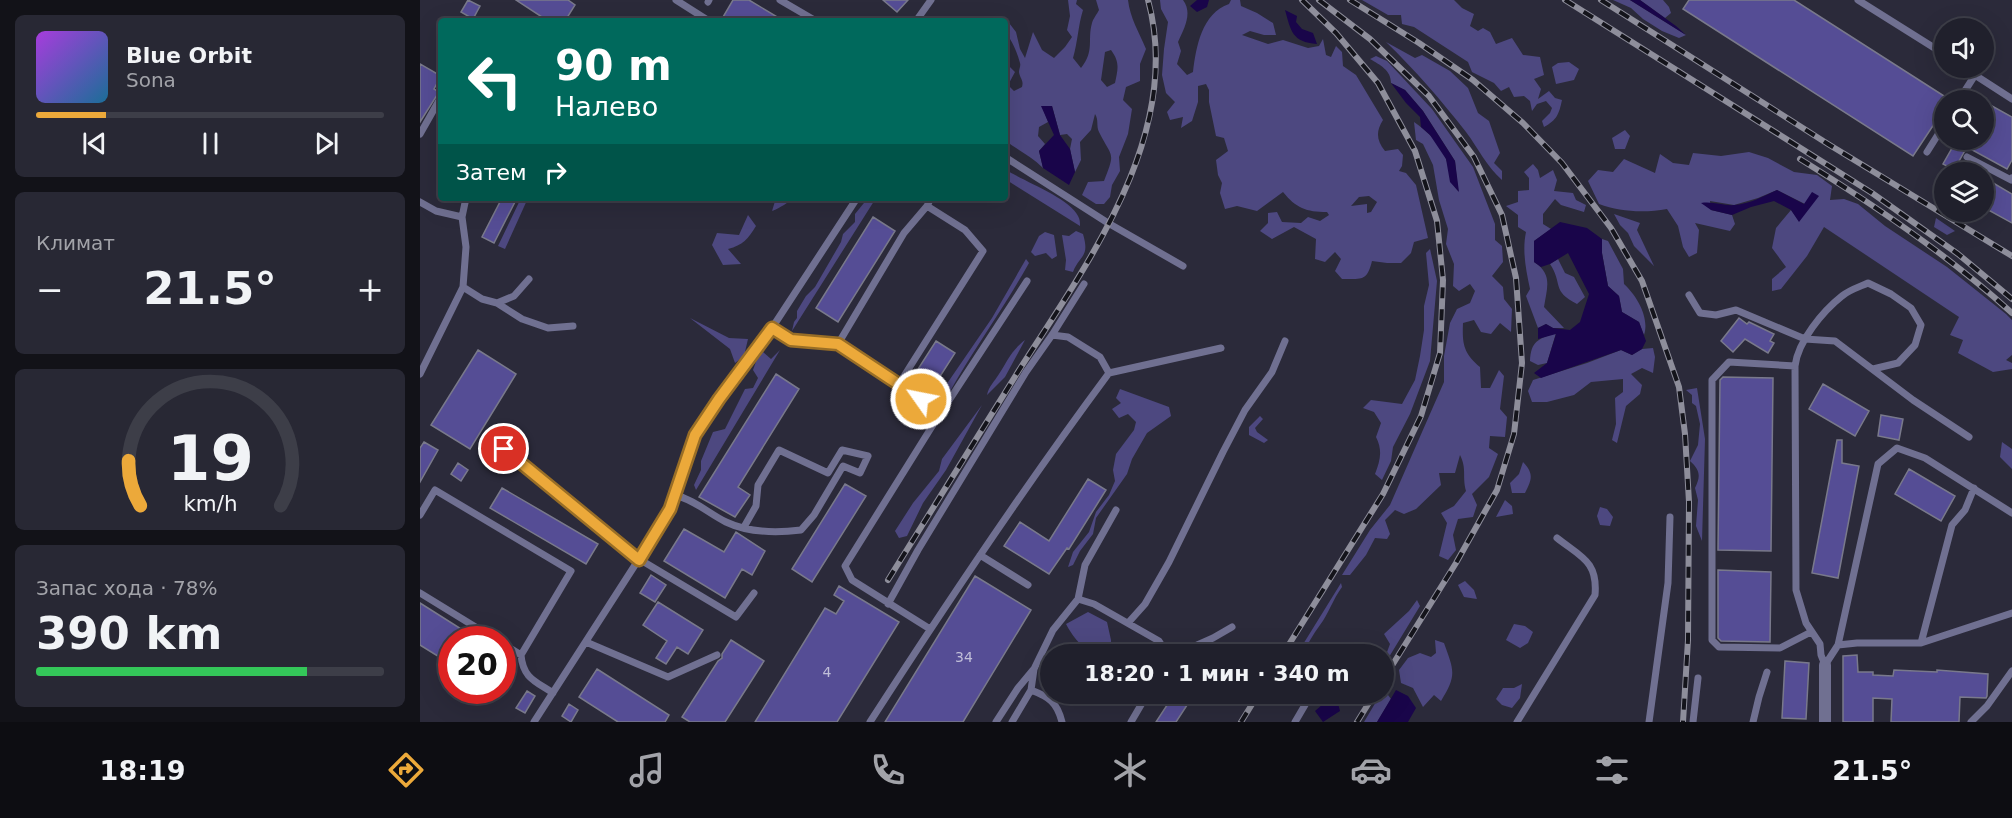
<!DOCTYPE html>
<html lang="ru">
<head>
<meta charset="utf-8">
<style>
  :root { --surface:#20202c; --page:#282834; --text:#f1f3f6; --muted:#a2a3a9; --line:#3d3e48; --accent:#eca93a }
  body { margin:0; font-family:"DejaVu Sans",sans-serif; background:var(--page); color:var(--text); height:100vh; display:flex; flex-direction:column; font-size:22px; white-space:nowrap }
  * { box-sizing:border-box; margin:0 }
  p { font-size:20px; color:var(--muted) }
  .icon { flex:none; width:33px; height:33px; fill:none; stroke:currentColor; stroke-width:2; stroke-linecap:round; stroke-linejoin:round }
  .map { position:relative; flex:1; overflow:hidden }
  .side { display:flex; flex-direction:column; gap:15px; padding:15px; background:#121218; width:420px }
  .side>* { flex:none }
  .hud { position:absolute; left:18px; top:18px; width:570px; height:183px; border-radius:6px; box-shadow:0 6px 24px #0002,0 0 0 2px var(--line); background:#00695c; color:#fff; overflow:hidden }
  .tools { position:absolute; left:1514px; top:18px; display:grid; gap:12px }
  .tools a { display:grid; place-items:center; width:60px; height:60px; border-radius:50%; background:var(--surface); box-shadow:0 6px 24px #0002,0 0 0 2px var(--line); font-size:30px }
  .speed { position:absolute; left:18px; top:626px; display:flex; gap:12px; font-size:30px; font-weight:700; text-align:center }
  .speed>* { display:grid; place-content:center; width:78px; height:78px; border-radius:50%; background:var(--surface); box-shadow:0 6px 24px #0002,0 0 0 2px var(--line); line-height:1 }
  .speed .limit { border:9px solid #d22; background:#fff; color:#111 }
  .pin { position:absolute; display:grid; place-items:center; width:51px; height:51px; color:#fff; margin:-26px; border:3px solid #fff; border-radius:50%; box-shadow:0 2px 6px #0007 }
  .me { position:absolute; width:66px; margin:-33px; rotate:303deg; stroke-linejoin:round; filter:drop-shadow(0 0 4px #0008) }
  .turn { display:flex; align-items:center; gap:21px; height:126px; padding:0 18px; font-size:27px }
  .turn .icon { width:78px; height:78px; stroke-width:2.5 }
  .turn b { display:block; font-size:42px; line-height:51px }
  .then { display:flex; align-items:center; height:57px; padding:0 18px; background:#0003; gap:12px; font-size:22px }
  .big { font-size:45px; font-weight:700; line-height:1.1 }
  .side .card { flex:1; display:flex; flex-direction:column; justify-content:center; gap:9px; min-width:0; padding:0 21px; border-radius:9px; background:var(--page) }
  .side .dial { align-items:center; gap:0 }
  .dial svg { height:156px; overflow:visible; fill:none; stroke:var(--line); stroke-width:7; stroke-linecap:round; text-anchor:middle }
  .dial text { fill:var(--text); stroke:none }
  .song { display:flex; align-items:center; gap:18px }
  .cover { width:72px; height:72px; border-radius:9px; background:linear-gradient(135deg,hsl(280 70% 55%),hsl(200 70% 35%)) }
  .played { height:6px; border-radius:3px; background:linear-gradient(90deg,var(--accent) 20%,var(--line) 20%) }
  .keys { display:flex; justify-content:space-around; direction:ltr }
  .heat { display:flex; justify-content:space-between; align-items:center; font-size:33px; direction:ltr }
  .charge { height:9px; border-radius:4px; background:linear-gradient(90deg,#34c759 78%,var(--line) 0) }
  .trip { position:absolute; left:620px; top:644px; width:354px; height:60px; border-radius:30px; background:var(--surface); box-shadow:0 6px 24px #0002,0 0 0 2px var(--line); font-weight:700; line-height:60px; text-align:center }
  .tabs { display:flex; height:96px; justify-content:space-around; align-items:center; background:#0d0d12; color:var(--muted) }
  .tabs .icon { width:42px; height:42px }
  .tabs .selected { color:var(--accent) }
  .tabs b { font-size:27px; color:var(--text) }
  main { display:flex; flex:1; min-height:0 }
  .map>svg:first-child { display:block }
  .green { fill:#4d4880; fill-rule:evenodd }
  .water { fill:#19054a }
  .building { fill:#554d95; stroke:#79798b; stroke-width:1.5 }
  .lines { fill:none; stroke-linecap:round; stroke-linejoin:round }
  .service { stroke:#707091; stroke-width:7 }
  .minor { stroke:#707091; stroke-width:12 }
  .rail-casing { stroke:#8e8e9b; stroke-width:6 }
  .rail { stroke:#14141b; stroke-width:4; stroke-dasharray:11; stroke-linecap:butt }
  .route-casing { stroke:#996e26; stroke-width:15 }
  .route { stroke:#eca93a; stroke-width:10 }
  .labels { text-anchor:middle; stroke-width:6; stroke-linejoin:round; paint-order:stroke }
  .number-label { font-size:14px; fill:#c0bed8 }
</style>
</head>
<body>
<main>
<section class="side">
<div class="card">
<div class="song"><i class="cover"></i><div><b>Blue Orbit</b><p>Sona</p></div></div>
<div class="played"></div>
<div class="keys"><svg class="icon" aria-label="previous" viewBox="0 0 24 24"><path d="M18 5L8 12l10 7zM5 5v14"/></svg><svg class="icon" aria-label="pause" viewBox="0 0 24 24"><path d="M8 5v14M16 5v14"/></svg><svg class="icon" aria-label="next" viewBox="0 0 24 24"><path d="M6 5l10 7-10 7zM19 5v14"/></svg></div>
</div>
<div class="card"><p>Климат</p>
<div class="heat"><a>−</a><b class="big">21.5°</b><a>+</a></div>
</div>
<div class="card dial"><svg viewBox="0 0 100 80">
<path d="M14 69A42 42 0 1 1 86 69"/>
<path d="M14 69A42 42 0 0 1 8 46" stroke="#eca93a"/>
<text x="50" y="56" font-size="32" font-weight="700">19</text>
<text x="50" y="72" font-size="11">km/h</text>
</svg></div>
<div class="card"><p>Запас хода · 78%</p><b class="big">390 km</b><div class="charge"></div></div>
</section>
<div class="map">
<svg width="1592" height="722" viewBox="0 0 1592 722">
  <rect width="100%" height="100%" fill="#2b2a3a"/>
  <path class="green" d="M648,0H657L656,4L663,10C658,26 658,41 653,58L661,68C675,50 667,41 672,23C673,19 677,14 679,10L676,0H708C710,18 719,32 726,49L720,64V81L706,87L703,100L712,109L708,134L699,157L700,171L692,185L690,197L684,204H676L662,195L668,182L684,181C696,151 692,158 679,132C676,126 679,120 675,114L671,130L660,142L661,160L655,172L650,149L652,139L647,134L640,135L632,106H622L628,122L619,127L618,136L625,144L619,151L623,168C611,156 597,150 585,140V55L589,66L595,72L588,85L594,91L602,87C604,80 600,79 599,72C599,69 601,66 600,63C597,52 592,40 585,32V21H583L586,19L596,32L600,49L605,58L613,32L622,50L634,58L645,47L652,37L647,30L650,16ZM691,50C700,62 698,69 695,83L687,87L681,80L685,52Z
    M740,0H763C773,13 764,29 758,42L761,51L757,64L767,75L773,72C776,47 782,13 809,4L811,0H820L821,6L837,13L853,23L856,35H844L830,31L822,35L848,44L863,40L888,48L899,46L903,39L906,55L911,57L916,46L922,52L923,66L936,75L963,120C956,131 956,140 965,151L978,149L983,155L982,166L979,171L986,173L996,185L1008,238L994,242L991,253L981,263H967L952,261C947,281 943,279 922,279L915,271L921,259L915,252L905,262L895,259L896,239L874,227L852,239L840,231L848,223V213L857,212L862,222L881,223L888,217L900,221L909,215L907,212C886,212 876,208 863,192L837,211L817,206L805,209L800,193L802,183L798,175L796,160L808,151L804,138L796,136L789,102V90L786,84L778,86V102L772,121L761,128L763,117L750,120L747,112L755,102L746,93L742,75L744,49L748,22L741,9ZM949,196L957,202L951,212L947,213V204L931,206L939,197Z
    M942,0H1034L1042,8L1054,14L1050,26L1058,31L1063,28L1070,32L1076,44L1092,38L1103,55L1120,57L1124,75L1114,79L1121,89L1118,99L1129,91L1135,98L1142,100C1139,114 1137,120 1124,127L1122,121L1130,113L1132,108L1126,101L1117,104L1112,111L1110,101L1104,96L1094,97L1089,87L1081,91L1074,83L1052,72L1048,62L994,27L982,24L981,15H968Z
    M1193,0H1210L1266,35L1259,38L1242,31L1223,19L1211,8Z
    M1220,0H1243L1249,7L1251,13L1245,18Z
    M966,42L995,58L1002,55L1030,71L1048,88L1058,113L1069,121L1080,153L1074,163L1082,171V180C1067,167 1058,148 1046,132C1021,100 995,70 966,42Z
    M956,56L967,61L1012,109L1053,167L1075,224V240L1082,246L1083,262L1072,276L1083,287L1084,299L1092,309L1091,332L1080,323L1071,334L1061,332L1054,320L1043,323C1042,345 1044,353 1060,367L1061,388H1070L1079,370L1084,376L1080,409L1087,417L1085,437L1070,436L1069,448L1078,454L1069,477L1052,494L1057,505L1053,517L1038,519L1033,535L1036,550L1028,560L1019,556L1027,523L1021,513L1034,506L1046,491C1042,476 1047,469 1040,455L1035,473H1019L1021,485L996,509L984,514L975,510L965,520L970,534L967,539L955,538L946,555L930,575H922L950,530L970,505L1024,382V356L1030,323L1037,309L1050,303L1055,291L1050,284L1039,291L1033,286L1034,264L1026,244L1028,229L1019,200L1013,165L1003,144L996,140L994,122C1007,131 1021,144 1026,159C1031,173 1028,179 1038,191L1035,161L1003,111L985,90L971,83C971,70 960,65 950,59Z
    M1149,62L1159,69L1154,80L1136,84L1132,67L1138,63Z
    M1205,130L1210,136L1205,149H1195L1192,138Z
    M1329,152L1348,158L1374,172L1397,175L1412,186L1410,200L1424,199L1438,204L1465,226L1527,267L1586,314L1592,320V355L1586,360L1592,363V369L1573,372L1538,353L1543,340L1530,335L1539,317L1404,227L1387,256L1361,289L1352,291V279L1366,267L1352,248L1356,228L1371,210L1379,221L1393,192L1385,204L1357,190L1338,198L1314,205L1290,201L1291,210L1312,215L1315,224L1310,231L1275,223L1279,230L1277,253L1269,257L1263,247L1258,226L1247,209C1225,213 1200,212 1179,204L1168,181L1178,170L1193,172L1204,159L1235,173L1240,154L1253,163L1269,165L1273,153L1301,156Z
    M1113,164L1118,170L1120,178L1133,170L1137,180L1134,191L1153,193L1156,200L1166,205L1164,212L1141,205L1135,199L1123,214V224L1131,229L1114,241V262C1133,274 1127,288 1124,307L1144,328H1133L1126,324L1118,328L1106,296L1110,289C1106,270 1102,251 1106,232L1098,227V215L1086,206L1098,202V191L1109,190V178L1104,172Z
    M585,169C602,181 650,198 658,216C660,219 660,223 660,226L585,179Z
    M101,198H108L85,249L78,246Z
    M356,198H376C367,202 361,208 352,211Z
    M448,198H456L372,331L374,322L377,318V311L386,296L395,287L421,242L423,234L435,222V214Z
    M1194,214L1220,223L1217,230L1234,266L1214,246L1208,233L1200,225Z
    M328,215L336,226C328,239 323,245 308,249L321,264L303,265L292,245L297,233L319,235Z
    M1516,218L1535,231L1527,235L1514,227Z
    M656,231L663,234C670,258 660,254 653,272L645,270L646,260L642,235L649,236Z
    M625,232L634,235L637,256L632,259L626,253L615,256L611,252L619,236Z
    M1182,239L1188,241L1203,269L1204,284C1216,295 1230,317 1224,335L1219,322L1202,312L1199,296L1188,286L1182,253Z
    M1010,249L1017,281L1010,361L990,414L973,447L971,461L962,480L955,474C960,461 963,451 956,437L961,423L954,412L943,408L951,400L982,404L995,380L1000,356L1004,330V306L1009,285L1006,253Z
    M606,259L609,263C584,308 553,350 528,395H524L502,420L572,318Z
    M1138,259L1145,273L1154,277L1165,297L1157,304C1131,291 1143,283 1130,264Z
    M270,318L309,338L328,339L324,356L315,363L310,349Z
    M1136,333L1127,363L1118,365L1110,361C1111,341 1118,339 1136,333Z
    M605,340L585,377L567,395C569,386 574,382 579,374C588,360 591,351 605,340Z
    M1233,348L1235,357L1233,373L1222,368L1211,374L1222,385L1220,394L1206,406L1197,443L1192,440L1196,424L1195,398L1203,392V379L1171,382L1154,395L1127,402H1112L1108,391L1113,380L1167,363L1201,350L1212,355L1222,349Z
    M360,350L276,490L274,485L281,470V461L293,432L305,429L325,389L333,388L338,378L333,370L338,356L343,352L351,359Z
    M1277,388L1285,439L1282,541L1276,526L1278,500L1275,488C1281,476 1280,470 1270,461L1278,445L1280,424L1276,406L1272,403V395L1266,390Z
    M700,389L749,407L751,416L727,433L712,459L707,474L676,518L673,534L660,551L653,565L648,567L653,552L669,532L676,512L689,495L695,481L693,470L696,454L714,430L716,422L708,414L699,418L692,409L701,403L696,398Z
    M562,405L526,470L503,503L487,536L479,538L475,531L493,503L519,471L522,459Z
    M840,416L843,419L835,428L837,432L848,440L844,443L829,435V427Z
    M1582,442L1592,449V469L1580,457Z
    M1103,462C1114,474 1112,479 1105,493H1092L1090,483L1099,474Z
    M1085,500L1092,506L1093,514L1076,517Z
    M1180,507L1187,509L1193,517L1190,526L1180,525L1177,516Z
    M1045,581L1054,590L1057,599L1044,597L1038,585Z
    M921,583L922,587C913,599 908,615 900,625C893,634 888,644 882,654H877Z
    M997,600L1000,606L969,657L967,652L970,644L964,634L989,611Z
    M668,612L687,622L691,640V652C670,659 655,641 646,624Z
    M1094,624L1105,626L1113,632L1108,643L1100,648L1086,640Z
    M1015,640L1024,643C1034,671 1037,675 1021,701L1014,695L1003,707L993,688L981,683L979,670L988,658L1000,653L1011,657L1016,653Z
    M1102,684L1100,698L1092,708L1082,705L1076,699L1083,688H1094Z
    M960,695H968L971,699L957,722H944Z"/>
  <path class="water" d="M777,0H789L787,7L777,12L770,6Z
    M1210,0H1220L1256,26L1266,35Z
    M865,10L877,16L876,22L882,29L893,33L897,44C872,42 871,31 865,10Z
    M971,83L985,90L1003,111L1035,161L1039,192L1030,182L1026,159L1010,135L1001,127L1000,117L986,103Z
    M621,106H632L640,135L650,149L655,172L649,185L623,168L619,151L634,135Z
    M1357,190L1384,204L1392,192L1399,196L1379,222L1371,210L1354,201L1331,207L1312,215L1291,210L1281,203C1293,201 1303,206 1315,205C1329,204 1344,196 1357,190Z
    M1140,222L1167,228L1182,239V253L1188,286L1199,296L1202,312L1219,322L1226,341L1222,349L1212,355L1201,350L1121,378L1114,373L1127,363L1136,334L1118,339V328L1126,324L1133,328L1150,330L1160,322L1169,294L1148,253L1130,264L1121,267L1114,262V241Z
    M976,690L988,696L996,708L988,722H957Z
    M910,693H920L916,696L920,711L903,722L895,711L910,698Z"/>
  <path class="building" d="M48,0L60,6L53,19L41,12Z
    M96,0H148L155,5L145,21H128Z
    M313,0H329L364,21H309L303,17Z
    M463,0H488L477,12Z
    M1269,0H1374L1524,96V109L1493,156L1263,9Z
    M0,64L21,76L14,89L19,92L0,122Z
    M1563,101L1592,117V160L1587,169L1547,147L1534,170L1523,164L1536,141L1534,140H1563Z
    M1563,177L1592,194V223L1563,207Z
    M82,198H97L74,243L62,237Z
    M453,217L475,231L418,322L396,308Z
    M1319,318L1327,324L1329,322L1354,334L1350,341L1354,343L1348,353L1325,339L1313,352L1301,341Z
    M516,341L535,353L510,392L491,380Z
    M58,350L96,374L50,449L11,425Z
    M356,374L379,389L318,487L330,495L315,517L279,497Z
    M1303,377L1353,378L1351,551L1298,550L1300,380Z
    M1403,384L1449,411L1435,436L1389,409Z
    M1461,415L1483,419L1479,440L1458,436Z
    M1417,440H1422V463L1439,466L1418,578L1392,573Z
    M4,442L18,450L0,482V448Z
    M38,463L48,470L41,481L31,474Z
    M1489,469L1535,496L1521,521L1475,494Z
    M668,479L686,490L649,549L647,548L629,574L584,546L600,522L629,541Z
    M425,484L446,496L392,582L372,569Z
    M82,488L178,544L166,564L70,508Z
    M264,529L304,552L316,532L345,551L332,575L322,569L305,598L244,561Z
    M1298,570L1351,572L1350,642L1301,641L1298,638Z
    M231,575L246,585L235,602L220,593Z
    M555,576L611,610L543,722H465Z
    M419,586L479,622L417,722H335L405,608L416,614L424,601L414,595Z
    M238,602L283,630L268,654L257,647L246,664L236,658L247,641L223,625Z
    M0,603L57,639H32V665L0,645Z
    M311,640L344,661L305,722H270L262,717L298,661L302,658V654Z
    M1437,655L1438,672H1453V675L1473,676L1474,670L1517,672V670L1568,674L1567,696L1566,698L1540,697L1539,722H1471L1472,699L1453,698V722H1423V656Z
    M1365,661L1389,663L1386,719L1362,718Z
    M177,669L249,715L245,722H198L159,697Z
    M107,691L115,696L105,713L96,708Z
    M755,693H775L756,722H736Z
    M149,704L158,710L151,722L142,716Z"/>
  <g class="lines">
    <path class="service" d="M256,0L289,21
      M360,0L396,21
      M1438,0L1524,54
      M288,2L289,0
      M496,21L511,0
      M1544,68L1592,99
      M1539,100L1555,75
      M0,134L21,97
      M1507,152L1524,125
      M585,157L688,223L763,266
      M1547,157L1591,180L1592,178
      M0,202L16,211L42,217
      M43,287L62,299L77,303L102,319L128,328L153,326
      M1269,295L1280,313L1296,315L1316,310L1385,339L1415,341L1493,400L1549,437
      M77,303L94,296L109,279
      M352,328L371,340L418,344L501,399
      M418,344L484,233L507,206L511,198
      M1375,366C1378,341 1403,311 1422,296C1429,290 1439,287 1448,283L1471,294L1491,308L1501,325L1495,345L1478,363L1453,369
      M689,373L801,348
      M0,374L43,287L46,247L42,217L46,198
      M479,384L563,251L545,230L507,206
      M84,449L219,560
      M255,495C275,500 288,513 306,522C329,533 356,533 381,530L394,515L423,466L440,473L448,456L422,450L408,473L359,450L338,485L336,506L324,527
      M0,515L15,490L151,571L101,655
      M560,555L608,585
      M219,559L316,617L334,593
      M0,593L75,639
      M658,599L674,604L739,641L747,654
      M468,604L498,550L606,372L632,335L664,284
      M708,623L725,604L749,562L803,452L825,410L852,372L865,341
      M510,629L432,580L425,566L511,428L607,281
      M1391,632L1360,648L1299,647L1292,640V380L1309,362L1375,366L1376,590L1386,623L1400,644L1401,655L1405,665
      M166,642L248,677L297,655
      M82,643L101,655C103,678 115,681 133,693
      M1501,643L1592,613
      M1418,645L1458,464L1477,448L1505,458L1592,513
      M757,654L793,638L812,627
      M1405,665L1418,645L1437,643H1501L1532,525L1545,510L1554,488
      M611,690C629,697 637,702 642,722
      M114,722L244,520L255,495L275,435L299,399L352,328L437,198
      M450,722C526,604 605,486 689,373L680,357L648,337L632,335
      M576,722L598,688L613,670
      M592,722L611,690L614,669L633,630L658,599L665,565L696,510
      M711,722L728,693
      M875,722L892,693
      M1097,722L1175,595C1178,561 1161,557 1137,538
      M1229,722L1248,583L1250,517
      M1273,722L1278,678
      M1333,722L1339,697L1347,672
      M1551,722L1567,706L1592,671"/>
    <path class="minor" d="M1405,722V665"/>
    <defs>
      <path id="rail" d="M899,0L950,39L1009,96L1054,157L1082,215L1096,278L1102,363L1094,434L1077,490L1036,563L963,680
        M930,0L999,43L1053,80L1103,123L1142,163L1191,228L1222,281L1259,387L1265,434L1269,502L1268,640L1263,722
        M1145,0L1452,193L1538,254L1592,299
        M1181,0L1408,144L1592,256
        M1380,159C1454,205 1527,254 1592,313
        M468,580C511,511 554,443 596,375C664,268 765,135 728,0
        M863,654L963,494L1001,416L1020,353L1023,280L1017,221L995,151L958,83L916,33L882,0
        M821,722L839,693
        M937,722L955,693"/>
    </defs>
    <use href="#rail" class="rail-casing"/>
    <use href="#rail" class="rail"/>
  </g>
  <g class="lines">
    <defs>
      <path id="route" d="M84,449L219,560L250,509L275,435L299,399L352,328L371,340L418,344L501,399"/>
    </defs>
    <use href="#route" class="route-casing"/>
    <use href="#route" class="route"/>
  </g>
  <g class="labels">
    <g class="number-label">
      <text x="544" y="662">34</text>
      <text x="407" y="677">4</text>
    </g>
  </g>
</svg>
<div class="tools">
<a><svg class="icon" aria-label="sound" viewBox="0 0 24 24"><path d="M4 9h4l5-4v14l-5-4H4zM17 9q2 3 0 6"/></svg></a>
<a><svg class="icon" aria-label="search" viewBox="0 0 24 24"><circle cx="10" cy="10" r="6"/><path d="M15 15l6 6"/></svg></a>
<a><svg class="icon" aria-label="layers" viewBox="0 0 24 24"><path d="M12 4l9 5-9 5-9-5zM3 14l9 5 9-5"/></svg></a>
</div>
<div class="speed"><div class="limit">20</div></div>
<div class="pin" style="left:84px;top:449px;background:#d93025"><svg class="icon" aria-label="arrive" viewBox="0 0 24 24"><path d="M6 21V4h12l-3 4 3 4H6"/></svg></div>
<svg class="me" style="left:501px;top:399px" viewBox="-20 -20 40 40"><circle r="17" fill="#eca93a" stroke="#fff" stroke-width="3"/><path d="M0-11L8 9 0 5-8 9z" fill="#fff"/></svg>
<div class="trip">18:20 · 1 мин · 340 m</div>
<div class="hud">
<div class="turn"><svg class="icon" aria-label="left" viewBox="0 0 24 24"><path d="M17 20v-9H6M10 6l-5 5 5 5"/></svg><div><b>90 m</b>Налево</div></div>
<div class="then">Затем<svg class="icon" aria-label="right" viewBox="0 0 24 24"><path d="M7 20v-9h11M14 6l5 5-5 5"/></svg></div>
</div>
</div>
</main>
<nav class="tabs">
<b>18:19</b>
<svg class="icon selected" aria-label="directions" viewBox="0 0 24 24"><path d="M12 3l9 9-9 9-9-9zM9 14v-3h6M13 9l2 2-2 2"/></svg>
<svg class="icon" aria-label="music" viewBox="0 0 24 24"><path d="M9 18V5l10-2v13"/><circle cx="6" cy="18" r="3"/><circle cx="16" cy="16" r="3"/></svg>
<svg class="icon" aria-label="phone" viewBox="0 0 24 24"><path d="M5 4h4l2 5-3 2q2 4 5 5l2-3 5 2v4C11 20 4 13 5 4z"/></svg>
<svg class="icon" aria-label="climate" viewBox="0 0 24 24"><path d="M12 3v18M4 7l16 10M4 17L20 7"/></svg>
<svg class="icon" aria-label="car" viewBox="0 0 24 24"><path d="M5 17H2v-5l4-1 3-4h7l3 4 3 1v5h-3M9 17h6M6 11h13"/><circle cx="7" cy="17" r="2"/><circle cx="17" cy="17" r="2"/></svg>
<svg class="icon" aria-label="filters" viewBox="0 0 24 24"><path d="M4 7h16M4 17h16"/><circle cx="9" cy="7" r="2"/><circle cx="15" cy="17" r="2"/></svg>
<b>21.5°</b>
</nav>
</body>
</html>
